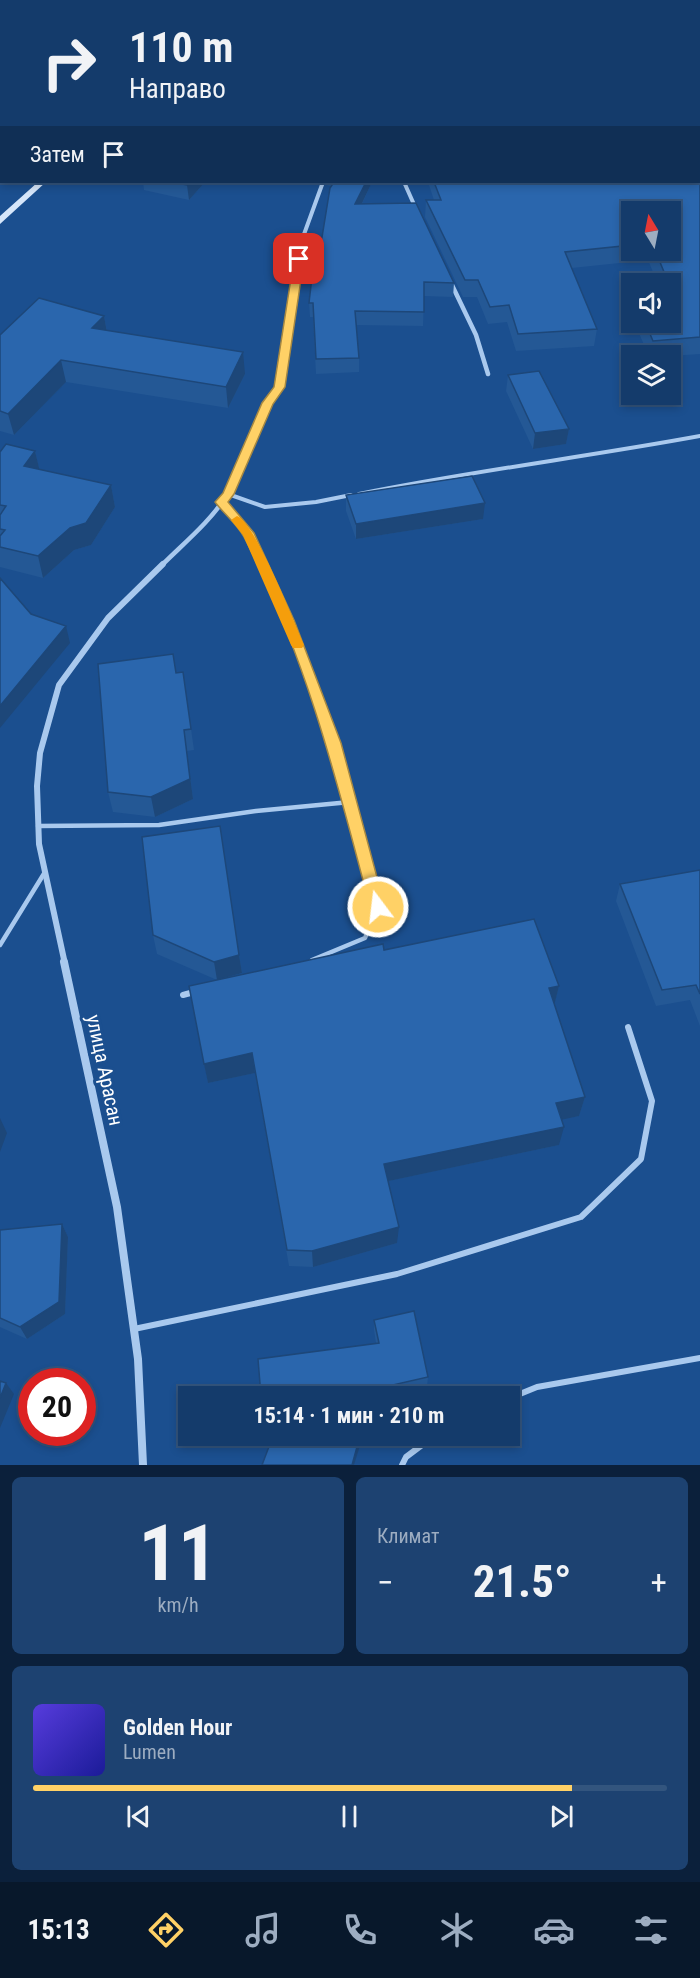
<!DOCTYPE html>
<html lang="ru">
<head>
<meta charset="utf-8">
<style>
  :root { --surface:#143b6b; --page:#1d4271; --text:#f1f3f6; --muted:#9dadc1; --line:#33557e; --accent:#ffd166 }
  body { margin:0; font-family:"Roboto Condensed",sans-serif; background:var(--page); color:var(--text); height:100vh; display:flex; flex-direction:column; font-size:22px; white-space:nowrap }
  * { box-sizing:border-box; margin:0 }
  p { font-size:20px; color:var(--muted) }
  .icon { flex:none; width:33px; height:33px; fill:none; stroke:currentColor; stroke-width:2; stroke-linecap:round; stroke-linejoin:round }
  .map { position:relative; height:1465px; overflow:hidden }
  .details { display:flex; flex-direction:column; gap:12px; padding:12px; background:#0b203b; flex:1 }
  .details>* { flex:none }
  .guide { position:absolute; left:0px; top:0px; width:700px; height:183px; box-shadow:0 3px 9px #0003,0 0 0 2px var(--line); background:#143b6b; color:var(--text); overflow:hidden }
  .needle { width:39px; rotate:350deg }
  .tools { position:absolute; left:621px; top:201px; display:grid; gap:12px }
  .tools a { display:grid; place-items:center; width:60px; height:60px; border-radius:0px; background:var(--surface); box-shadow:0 3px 9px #0003,0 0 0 2px var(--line); font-size:30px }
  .speed { position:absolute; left:18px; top:1368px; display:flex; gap:12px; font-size:30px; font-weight:700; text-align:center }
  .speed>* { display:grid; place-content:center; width:78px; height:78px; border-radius:50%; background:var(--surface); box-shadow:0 3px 9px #0003,0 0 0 2px var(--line); line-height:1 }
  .speed .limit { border:9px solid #d22; background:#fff; color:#111 }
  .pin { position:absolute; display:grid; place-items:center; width:51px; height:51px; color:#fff; margin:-26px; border-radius:12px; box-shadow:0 3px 9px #0006 }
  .me { position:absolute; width:66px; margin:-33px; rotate:345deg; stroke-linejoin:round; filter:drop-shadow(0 0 4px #0008) }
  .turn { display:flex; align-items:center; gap:21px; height:126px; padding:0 30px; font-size:27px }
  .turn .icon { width:78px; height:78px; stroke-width:2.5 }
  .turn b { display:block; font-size:42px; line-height:51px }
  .then { display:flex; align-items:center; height:57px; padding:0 30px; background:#0003; gap:12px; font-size:22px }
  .big { font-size:45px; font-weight:700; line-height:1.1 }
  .details .card { flex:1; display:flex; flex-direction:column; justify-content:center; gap:9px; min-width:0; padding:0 21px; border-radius:9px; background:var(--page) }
  .details .dial { align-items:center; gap:0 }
  .dial b { font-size:78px; line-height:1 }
  .song { display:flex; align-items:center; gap:18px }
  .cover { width:72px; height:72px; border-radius:9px; background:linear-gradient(135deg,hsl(250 70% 55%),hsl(240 70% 35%)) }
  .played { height:6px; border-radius:3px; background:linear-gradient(90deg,var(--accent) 85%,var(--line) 85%) }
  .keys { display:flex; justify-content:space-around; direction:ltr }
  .heat { display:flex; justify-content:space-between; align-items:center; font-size:33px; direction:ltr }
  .details .tiles { flex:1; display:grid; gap:12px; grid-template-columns:1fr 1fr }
  .card:last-child { grid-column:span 2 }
  .trip { position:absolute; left:178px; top:1386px; width:342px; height:60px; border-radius:0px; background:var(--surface); box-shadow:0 3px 9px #0003,0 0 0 2px var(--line); font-weight:700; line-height:60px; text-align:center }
  .dock { display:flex; height:96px; justify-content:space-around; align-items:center; background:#08182b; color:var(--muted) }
  .dock .icon { width:42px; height:42px }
  .dock .current { color:var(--accent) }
  .dock b { font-size:27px; color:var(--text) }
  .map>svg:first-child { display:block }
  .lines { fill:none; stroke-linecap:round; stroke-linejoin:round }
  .lane-far2 { stroke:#a9c9ee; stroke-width:4 }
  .lane-far1 { stroke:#a9c9ee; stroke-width:4.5 }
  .lane { stroke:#a9c9ee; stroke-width:6 }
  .street-far3 { stroke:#a9c9ee; stroke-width:4 }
  .street-far2 { stroke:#a9c9ee; stroke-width:4.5 }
  .street-far1 { stroke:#a9c9ee; stroke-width:6 }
  .street { stroke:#a9c9ee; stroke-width:8 }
  .secondary { fill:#d6e6fa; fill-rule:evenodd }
  .wall { fill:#245895; fill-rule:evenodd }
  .shaded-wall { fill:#1d4779 }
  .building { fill:#2a66ad; stroke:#1d4779; stroke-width:1.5 }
  .route { fill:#ffd166; stroke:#a68842; stroke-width:1.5 }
  .slow { fill:#f59e0b }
  .labels { text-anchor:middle; stroke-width:6; stroke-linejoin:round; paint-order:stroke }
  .near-street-label { font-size:20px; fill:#fff; stroke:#1b4f8f }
</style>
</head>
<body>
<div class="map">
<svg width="700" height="1465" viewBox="0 0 700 1465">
  <rect width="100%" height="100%" fill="#1b4f8f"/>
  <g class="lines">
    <path class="lane-far2" d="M228,494L265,507L316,502L351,495
      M359,494C472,471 586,457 700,436
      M221,502L248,533L263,566"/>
    <path class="lane-far1" d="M262,564L288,620L334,743L378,907L365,938L312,960
      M38,826L159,825L256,811L350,802
      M0,945L45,872"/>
    <path class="lane" d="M183,995L194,992
      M134,1329L397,1274L581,1217L641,1159L652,1101L628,1027
      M510,1398L537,1387L700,1358
      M402,1465L406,1457L434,1436"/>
    <path class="street-far3" d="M404,182L416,209
      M301,250L303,237L323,182"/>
    <path class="street-far2" d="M451,283L476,335L488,374
      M161,566C184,543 210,522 227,495C248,461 256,420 279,387L301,249"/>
    <path class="street-far1" d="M65,964L39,844L37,786L40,753L59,685L108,618L163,564"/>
    <path class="street" d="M64,962L117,1207L138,1359L143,1465"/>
    <path class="secondary" d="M249,0L248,2H241L242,0Z
      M475,0H481L482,2H475Z
      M38,182H46L0,224V216Z"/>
  </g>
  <path class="wall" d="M499,0H575L576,2H500Z
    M639,0H700V94L699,92V2H639Z
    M700,134V354L670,356H649L634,322H670V284H658L648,260L572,268L597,329L594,346L516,351L507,322L488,324L477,297H463L425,217L426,200H434L428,182H699ZM632,212L670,250H632Z
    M143,182H205L189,200L144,190Z
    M293,182H319L318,184Z
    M326,182H372L362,204L454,283L453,297L424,296L423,326L356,325L359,358V372L316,374L313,317H310L309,303L317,268L331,186L326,185Z
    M104,316L107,331L245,374L228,408L66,382L14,435L0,431V335Z
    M508,375L569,429L566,444L533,449L506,391Z
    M35,451L39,469L111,485L115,507L91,545L74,550L43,578L0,567V452Z
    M346,495L483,519L356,539L346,511Z
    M183,672L194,750L187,751L193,799L155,817L113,812L108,792L176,673Z
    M700,870V1026L690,1000L656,1006L616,901L620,884Z
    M153,935L239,955L242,973L220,979L384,950L559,986L554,1005L585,1097L579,1116L562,1119L559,1145L388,1181L397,1243L313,1267L289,1266L255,1073L208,1083L189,986L217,980L157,954Z
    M62,1224L68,1237L65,1314L27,1339L0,1327V1230Z
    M374,1320L428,1377L427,1386L376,1396H261L376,1343L374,1330Z"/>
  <path class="shaded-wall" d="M162,0H186L184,2H160Z
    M432,0H443L442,2H431Z
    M2,116V142L0,143V117Z
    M190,182H205L189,200L187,185Z
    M366,182H372L355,218V204Z
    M104,316L108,338L92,328Z
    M243,352L245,374L228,408L226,387Z
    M61,360L66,382L14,435L8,414Z
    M569,429L566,444L533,449L535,433Z
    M35,451L40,472L24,466Z
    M111,485L115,507L91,545L74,550L43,578L38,556Z
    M485,503L483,519L356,539V524Z
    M66,626L70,643L0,728V706Z
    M184,730L193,799L155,817L151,797Z
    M239,955L242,973L217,980L214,962Z
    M559,986L554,1006L549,988Z
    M252,1053L255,1073L208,1083L204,1064Z
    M585,1097L579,1116L551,1122L556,1103Z
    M0,1118L7,1133L0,1152Z
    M564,1127L559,1145L384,1182V1164Z
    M62,1224L68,1237L65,1314L27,1339L20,1327Z
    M399,1227L397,1243L313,1267L312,1251Z
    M6,1383L14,1394L0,1428V1398Z
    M360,1436H363L354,1465H352Z"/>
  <path class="building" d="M0,0H162L160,2H2V116L0,117Z
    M265,0H432L431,2H353L352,1L351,2H264Z
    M511,0H575L576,2H513Z
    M647,0H700V66L699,65V2H648Z
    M699,132L700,134V337L653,341L645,322H670V298L677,300L670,286V284H669L655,250H670V212H632V245L565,252L597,329L518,334L509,305L490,307L478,280H465L426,200H441L434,182H699Z
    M172,182H190L187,185Z
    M334,182H366L355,204L416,203L454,283L424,282V312L355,311L359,358L316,359L313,303H309L313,268H317L330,188Z
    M39,298L104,316L92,328L243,352L226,387L61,360L8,414L0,411V335Z
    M539,371L569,429L535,433L508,375Z
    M6,444L35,451L24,466L111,485L86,523L70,528L38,556L0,547V536L5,530L0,529V515L6,506L0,505V452Z
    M472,476L485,503L356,524L346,495Z
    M0,578L31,614L66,626L0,706Z
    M173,654L176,673L183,672L191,729L184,730L190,779L151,797L108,792L98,664Z
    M220,826L239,955L214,962L153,935L142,837Z
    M700,870V994L696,985L662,990L620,884Z
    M534,919L559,986L549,988L585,1097L556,1103L564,1127L384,1164L399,1227L312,1251L287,1250L252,1053L204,1064L189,986L383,944L384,950Z
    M62,1224L59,1302L20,1327L0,1318V1230Z
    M414,1311L428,1377L375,1389L376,1396H261L258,1359L379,1343L374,1320Z
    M0,1381L6,1383L0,1398Z
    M273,1436H360L352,1465H262Z"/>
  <path class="route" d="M299,256L304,259L285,387L273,404L234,494L228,502L254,533L294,620L341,743L385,907L383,912L378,914L372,912L370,907C337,781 305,653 244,537C237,524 224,514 215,502L223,493L262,403L274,387L294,259Z"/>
  <path class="slow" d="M237,516C255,522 294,622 304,645L302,648H293L291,645L243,535L231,520Z"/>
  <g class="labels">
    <g class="near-street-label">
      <text transform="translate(105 1070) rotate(78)" y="7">улица Арасан</text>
    </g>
  </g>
</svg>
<div class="tools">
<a><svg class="needle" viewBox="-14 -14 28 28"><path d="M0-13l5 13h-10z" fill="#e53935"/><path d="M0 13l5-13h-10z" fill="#9dadc1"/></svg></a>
<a><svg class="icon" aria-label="sound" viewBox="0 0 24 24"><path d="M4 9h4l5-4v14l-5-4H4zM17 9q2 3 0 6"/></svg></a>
<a><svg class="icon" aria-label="layers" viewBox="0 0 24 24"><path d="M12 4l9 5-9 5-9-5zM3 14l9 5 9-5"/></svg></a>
</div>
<div class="speed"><div class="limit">20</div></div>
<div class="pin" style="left:299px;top:259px;background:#d93025"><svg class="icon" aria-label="arrive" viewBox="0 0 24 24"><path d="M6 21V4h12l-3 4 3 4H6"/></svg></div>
<svg class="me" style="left:378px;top:907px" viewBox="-20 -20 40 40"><circle r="17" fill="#ffd166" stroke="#fff" stroke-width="3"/><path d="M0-11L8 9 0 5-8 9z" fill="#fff"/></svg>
<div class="trip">15:14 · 1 мин · 210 m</div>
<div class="guide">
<div class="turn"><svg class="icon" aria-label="right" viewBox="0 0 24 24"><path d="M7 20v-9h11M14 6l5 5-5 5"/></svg><div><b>110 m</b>Направо</div></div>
<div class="then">Затем<svg class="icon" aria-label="arrive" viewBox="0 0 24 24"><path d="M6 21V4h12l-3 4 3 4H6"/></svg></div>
</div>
</div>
<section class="details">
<div class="tiles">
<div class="card dial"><b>11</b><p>km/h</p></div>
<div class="card"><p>Климат</p>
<div class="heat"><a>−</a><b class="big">21.5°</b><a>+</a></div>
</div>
<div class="card">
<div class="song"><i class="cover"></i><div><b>Golden Hour</b><p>Lumen</p></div></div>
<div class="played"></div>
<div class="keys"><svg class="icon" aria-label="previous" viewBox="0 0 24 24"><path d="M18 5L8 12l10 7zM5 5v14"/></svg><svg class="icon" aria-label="pause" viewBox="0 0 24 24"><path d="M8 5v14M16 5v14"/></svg><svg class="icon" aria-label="next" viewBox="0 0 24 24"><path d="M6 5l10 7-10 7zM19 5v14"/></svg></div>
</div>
</div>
</section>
<nav class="dock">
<b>15:13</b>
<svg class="icon current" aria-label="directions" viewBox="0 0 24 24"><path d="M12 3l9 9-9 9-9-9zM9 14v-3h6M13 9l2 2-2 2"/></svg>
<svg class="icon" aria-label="music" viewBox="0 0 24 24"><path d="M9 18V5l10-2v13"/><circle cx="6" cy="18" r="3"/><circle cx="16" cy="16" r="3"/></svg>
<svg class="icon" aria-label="phone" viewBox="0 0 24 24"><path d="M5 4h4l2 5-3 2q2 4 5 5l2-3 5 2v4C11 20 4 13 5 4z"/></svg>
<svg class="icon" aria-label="climate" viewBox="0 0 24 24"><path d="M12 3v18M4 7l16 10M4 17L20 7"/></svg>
<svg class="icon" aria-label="car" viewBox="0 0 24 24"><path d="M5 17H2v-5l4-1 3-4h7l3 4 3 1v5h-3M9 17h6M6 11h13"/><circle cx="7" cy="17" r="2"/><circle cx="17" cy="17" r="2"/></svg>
<svg class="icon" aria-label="filters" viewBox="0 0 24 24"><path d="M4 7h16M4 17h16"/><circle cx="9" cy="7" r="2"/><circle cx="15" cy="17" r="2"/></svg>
</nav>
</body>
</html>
